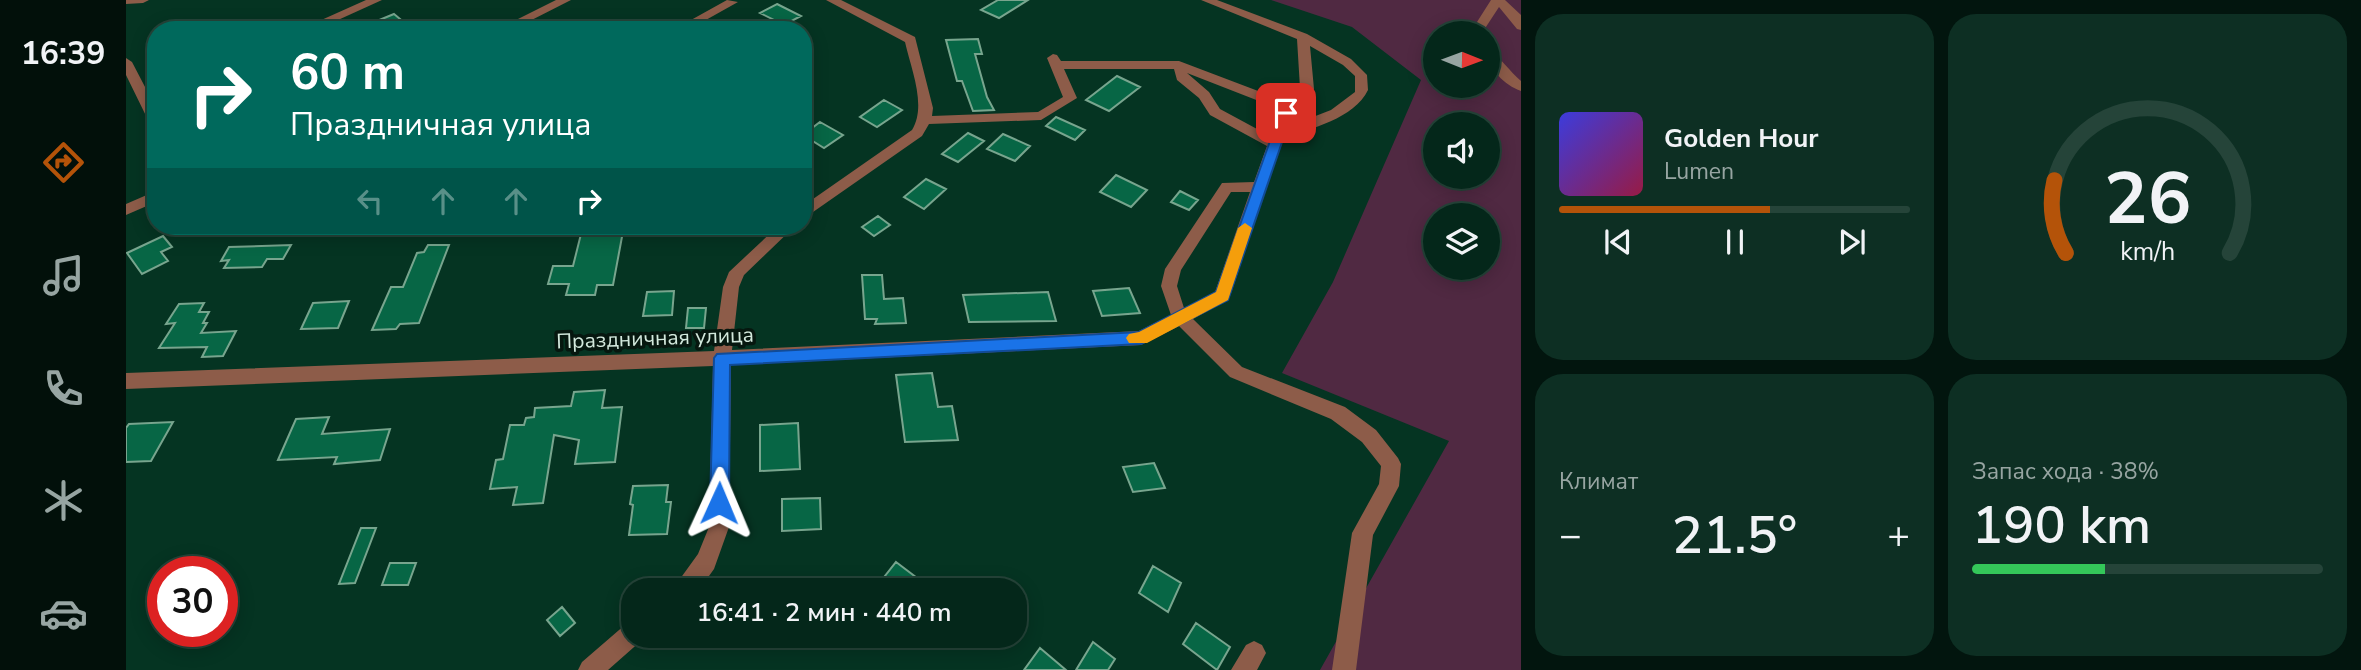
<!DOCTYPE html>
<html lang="ru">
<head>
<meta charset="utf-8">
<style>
  :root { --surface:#04271a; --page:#0d2f23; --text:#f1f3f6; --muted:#97a5a2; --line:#254439; --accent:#b45309 }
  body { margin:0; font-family:"Nunito Sans",sans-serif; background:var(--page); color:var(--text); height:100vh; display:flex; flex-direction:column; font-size:26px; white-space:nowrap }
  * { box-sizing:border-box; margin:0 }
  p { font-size:23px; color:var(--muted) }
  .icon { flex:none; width:38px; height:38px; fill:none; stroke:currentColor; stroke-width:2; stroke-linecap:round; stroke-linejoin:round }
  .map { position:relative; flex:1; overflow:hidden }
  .side { display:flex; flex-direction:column; gap:14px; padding:14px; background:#02150e; width:840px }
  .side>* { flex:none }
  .top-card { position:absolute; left:21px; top:21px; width:665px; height:214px; border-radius:28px; box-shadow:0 4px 18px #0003,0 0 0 2px var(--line); background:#00695c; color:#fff; overflow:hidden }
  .needle { width:46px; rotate:91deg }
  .fabs { position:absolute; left:1297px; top:21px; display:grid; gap:14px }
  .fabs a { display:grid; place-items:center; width:77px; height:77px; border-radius:50%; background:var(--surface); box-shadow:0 4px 18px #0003,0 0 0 2px var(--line); font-size:35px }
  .speed { position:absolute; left:21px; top:556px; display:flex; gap:14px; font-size:35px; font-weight:700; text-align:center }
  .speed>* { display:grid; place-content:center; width:91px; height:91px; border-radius:50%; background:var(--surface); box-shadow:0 4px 18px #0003,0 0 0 2px var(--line); line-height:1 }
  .speed .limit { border:10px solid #d22; background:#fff; color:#111 }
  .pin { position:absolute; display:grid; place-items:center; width:60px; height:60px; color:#fff; margin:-30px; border-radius:14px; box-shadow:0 4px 10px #0006 }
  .me { position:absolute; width:77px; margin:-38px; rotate:1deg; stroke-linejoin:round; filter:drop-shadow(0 0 5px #0008) }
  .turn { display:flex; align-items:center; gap:24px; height:147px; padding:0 28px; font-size:32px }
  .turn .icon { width:91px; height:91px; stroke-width:2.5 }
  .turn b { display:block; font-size:49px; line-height:60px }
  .lanes { display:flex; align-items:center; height:66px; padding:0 28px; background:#0003; justify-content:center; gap:35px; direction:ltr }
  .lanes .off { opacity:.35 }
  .big { font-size:52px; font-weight:600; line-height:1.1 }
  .side .tile { flex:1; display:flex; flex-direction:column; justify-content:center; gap:10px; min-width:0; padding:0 24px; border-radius:28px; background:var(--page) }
  .side .dial { align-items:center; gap:0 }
  .dial svg { height:182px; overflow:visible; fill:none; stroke:var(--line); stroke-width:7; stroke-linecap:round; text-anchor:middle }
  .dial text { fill:var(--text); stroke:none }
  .song { display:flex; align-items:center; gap:21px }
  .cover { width:84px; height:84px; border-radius:10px; background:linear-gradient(135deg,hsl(240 70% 55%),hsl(340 70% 35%)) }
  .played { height:7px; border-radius:4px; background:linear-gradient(90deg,var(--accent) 60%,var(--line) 60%) }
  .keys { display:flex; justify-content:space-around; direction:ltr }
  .heat { display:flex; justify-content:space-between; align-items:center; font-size:38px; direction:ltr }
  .charge { height:10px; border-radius:5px; background:linear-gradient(90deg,#34c759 38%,var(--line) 0) }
  .side .tiles { flex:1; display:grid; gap:14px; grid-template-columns:repeat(2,1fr) }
  .trip { position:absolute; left:495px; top:578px; width:406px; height:70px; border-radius:28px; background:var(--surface); box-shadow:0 4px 18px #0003,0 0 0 2px var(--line); font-weight:600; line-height:70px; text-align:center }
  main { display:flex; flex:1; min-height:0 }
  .dock { display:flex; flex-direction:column; width:126px; justify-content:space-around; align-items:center; background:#02100a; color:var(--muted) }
  .dock .icon { width:49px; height:49px }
  .dock .current { color:var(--accent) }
  .dock b { font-size:32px; color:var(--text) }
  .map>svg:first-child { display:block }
  .green { fill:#502942; fill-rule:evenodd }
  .building { fill:#076645; stroke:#78a58e; stroke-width:2 }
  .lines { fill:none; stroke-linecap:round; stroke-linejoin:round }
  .minor { fill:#8d5c49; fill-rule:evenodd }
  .route { fill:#1a73e8; stroke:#114b97; stroke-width:2 }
  .slow { fill:#f59e0b }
  .labels { text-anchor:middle; stroke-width:7; stroke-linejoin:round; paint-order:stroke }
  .street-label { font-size:21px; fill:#d3e9dd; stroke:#06170f }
</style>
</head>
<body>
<main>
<nav class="dock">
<b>16:39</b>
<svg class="icon current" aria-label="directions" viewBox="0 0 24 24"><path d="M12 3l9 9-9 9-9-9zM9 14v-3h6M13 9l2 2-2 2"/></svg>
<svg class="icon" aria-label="music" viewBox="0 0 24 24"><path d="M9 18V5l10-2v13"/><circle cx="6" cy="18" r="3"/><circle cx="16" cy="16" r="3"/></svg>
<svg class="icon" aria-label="phone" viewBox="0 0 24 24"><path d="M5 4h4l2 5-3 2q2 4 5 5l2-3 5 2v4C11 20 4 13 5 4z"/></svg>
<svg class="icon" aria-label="climate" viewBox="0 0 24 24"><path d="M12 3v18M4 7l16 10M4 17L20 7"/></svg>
<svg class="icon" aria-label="car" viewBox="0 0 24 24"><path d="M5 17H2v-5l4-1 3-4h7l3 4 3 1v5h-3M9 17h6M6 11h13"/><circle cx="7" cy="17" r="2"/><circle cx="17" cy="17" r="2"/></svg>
</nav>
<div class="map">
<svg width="1395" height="670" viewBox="0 0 1395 670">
  <rect width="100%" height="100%" fill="#053422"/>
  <path class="green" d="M1145,0H1395V670H1194L1323,441L1156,373L1207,282L1295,80L1226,27ZM1309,33H1362V86H1309ZM1309,124H1362V177H1309ZM1309,215H1362V268H1309Z"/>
  <path class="building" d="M872,0H902L873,18L855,10Z
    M651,4L675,16L658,25L634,13Z
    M268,14L280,24L267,30H229Z
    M852,39L856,54H849L861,97L868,110L847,111L836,81H831L820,40Z
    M991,76L1014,87L983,111L960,100Z
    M758,100L776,110L751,127L734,117Z
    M930,117L959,130L949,140L920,126Z
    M694,122L717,135L698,148L677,135Z
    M842,133L858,141L832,162L816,154Z
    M877,134L904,146L889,161L861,149Z
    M990,175L1021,190L1005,207L974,192Z
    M800,179L820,189L798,209L778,197Z
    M1054,191L1072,200L1063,210L1045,202Z
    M752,216L764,225L748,236L736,227Z
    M457,226H498L487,285H471L469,295H440L443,284H422L427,266H447Z
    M37,236L46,247L35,252L42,261L16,274L1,253Z
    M165,245L157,259H141L136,267L98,268L103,260L95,261L103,247Z
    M302,245H323L293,323L274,324L270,329L246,330L265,287H277L291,253L298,252Z
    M736,275H756L758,299L777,298L780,323L749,324L751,319H739Z
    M1003,288L1014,313L976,316L967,291Z
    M548,291L546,315L517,316L521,292Z
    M922,292L930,321L843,322L837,295Z
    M223,301L212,328L175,329L187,303Z
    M78,303L73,312H83L77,323H81L75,333L110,331L97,356L76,357L81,347L33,348L49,323L40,324L53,304Z
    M562,308H580L578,328H560Z
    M806,373L812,407L826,406L832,440L779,442L770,375Z
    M479,390L476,408L496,407L489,462L449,464L453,440L428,435L417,503L387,505L391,487L364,489L370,460L377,459L384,425H398L400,418L408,417L409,408L445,406L448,392Z
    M203,417L196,434L264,429L254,460L208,464L211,457L152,460L170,419Z
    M47,422L25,461L0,462V428L3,424Z
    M672,423L674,469L634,471V425Z
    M1028,463L1039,488L1007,492L997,467Z
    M542,485L540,502H545L541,534L503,535L507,505L504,504L507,486Z
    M694,498L695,529L656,531V499Z
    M235,528H250L229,583L213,584Z
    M770,562L795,581L788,590H748Z
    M264,563H290L282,585H256Z
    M1027,566L1055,583L1042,612L1013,593Z
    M436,607L449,623L434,636L421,620Z
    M1070,623L1104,647L1091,670L1057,644Z
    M967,642L989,659L982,670H950Z
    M914,648L940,670H898Z"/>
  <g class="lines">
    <path class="minor" d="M0,0H23L17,3L0,4Z
      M240,0H256L190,30H173Z
      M430,0H445L386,30H370Z
      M601,0L612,2L562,30H547Z
      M700,0H715L789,37L807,108L806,116L912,112L937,97L921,58L927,54L931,55L935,61H1053L1148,97L1159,106L1174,88L1171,39L1075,0H1091L1181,34L1225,59L1241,75L1242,90C1228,119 1185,128 1157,139L1104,296L1102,300L1067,319L1116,367L1219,407L1250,430L1272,458L1275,464L1273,486L1247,535L1230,670H1206L1226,533L1253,484L1255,466L1236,442L1205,419L1104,377L1053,326L1015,345L605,365L603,527L588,569L573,590H546L572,554L583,527L587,366L0,389V373L588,351L597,287L603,272L652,226H669L618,275L613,287L606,350L1013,331L1045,315L1035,286L1039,269L1096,183L1128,182L1141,146L1084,115L1073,98L1051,80L1048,69H938L951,98L915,120L803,124L796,136L677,219V206L786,130C801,106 785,69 779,42ZM1184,46L1217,65L1229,76V92L1205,110L1161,127L1166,114L1188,89ZM1061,73L1138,103L1153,114L1144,136L1094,109L1083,92ZM1105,192H1124L1089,292L1058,308L1051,286L1055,270Z
      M1365,0H1379L1395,15V30L1391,29L1373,7L1356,33H1344Z
      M1362,50C1374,56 1384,72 1395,81V91C1378,85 1361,68 1362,50Z
      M0,58L6,62L30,108V126L23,122L0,75Z
      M30,191V202L0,215V204Z
      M508,621V635H518L516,640L482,670H452L456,662L500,624Z
      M1128,641L1136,645L1140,653L1131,670H1105L1120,645Z"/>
  </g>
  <path class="route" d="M1160,109L1166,113L1102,300L1015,344L604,365L603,503L600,509L593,511L587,509L584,503L588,358L591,354L1013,332L1090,292L1154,113Z"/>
  <path class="slow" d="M1119,223L1126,228L1102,300L1021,343H1003L1000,338L1003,334L1013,332L1090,292L1112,228Z"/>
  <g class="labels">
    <g class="street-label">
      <text transform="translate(529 338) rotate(-2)" y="7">Праздничная улица</text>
    </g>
  </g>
</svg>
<div class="fabs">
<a><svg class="needle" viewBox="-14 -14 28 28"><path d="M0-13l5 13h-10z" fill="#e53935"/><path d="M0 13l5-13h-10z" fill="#97a5a2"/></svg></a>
<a><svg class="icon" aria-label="sound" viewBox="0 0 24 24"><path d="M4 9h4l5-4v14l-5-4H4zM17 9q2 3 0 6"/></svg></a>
<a><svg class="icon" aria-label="layers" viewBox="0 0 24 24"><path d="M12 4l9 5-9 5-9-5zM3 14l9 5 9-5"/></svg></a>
</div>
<div class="speed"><div class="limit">30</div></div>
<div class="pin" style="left:1160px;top:113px;background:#d93025"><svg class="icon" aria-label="arrive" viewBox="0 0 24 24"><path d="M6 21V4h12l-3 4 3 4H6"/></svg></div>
<svg class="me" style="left:593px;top:503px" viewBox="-20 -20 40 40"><path d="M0-17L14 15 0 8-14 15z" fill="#1a73e8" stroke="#fff" stroke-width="4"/></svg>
<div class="trip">16:41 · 2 мин · 440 m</div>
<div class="top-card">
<div class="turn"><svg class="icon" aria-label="right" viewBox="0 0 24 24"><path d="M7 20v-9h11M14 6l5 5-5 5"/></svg><div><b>60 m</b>Праздничная улица</div></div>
<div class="lanes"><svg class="icon off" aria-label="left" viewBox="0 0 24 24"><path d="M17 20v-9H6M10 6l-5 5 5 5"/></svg><svg class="icon off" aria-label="ahead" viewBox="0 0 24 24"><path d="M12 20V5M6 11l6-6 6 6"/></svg><svg class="icon off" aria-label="ahead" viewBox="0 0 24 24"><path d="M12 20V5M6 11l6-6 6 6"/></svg><svg class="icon" aria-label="right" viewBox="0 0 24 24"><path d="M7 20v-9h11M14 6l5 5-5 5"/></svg></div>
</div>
</div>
<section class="side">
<div class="tiles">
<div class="tile">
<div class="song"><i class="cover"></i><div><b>Golden Hour</b><p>Lumen</p></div></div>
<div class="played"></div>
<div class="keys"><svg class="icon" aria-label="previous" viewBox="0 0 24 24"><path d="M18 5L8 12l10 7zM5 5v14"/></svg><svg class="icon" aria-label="pause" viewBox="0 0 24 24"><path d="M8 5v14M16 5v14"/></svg><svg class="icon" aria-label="next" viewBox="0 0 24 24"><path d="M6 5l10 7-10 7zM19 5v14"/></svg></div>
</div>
<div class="tile dial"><svg viewBox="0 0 100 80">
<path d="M14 69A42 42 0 1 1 86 69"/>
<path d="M14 69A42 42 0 0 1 9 37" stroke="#b45309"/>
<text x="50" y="56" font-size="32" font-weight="700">26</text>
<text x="50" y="72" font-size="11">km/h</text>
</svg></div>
<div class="tile"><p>Климат</p>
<div class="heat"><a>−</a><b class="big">21.5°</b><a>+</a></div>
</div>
<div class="tile"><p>Запас хода · 38%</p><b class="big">190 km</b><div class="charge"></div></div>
</div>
</section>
</main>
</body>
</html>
